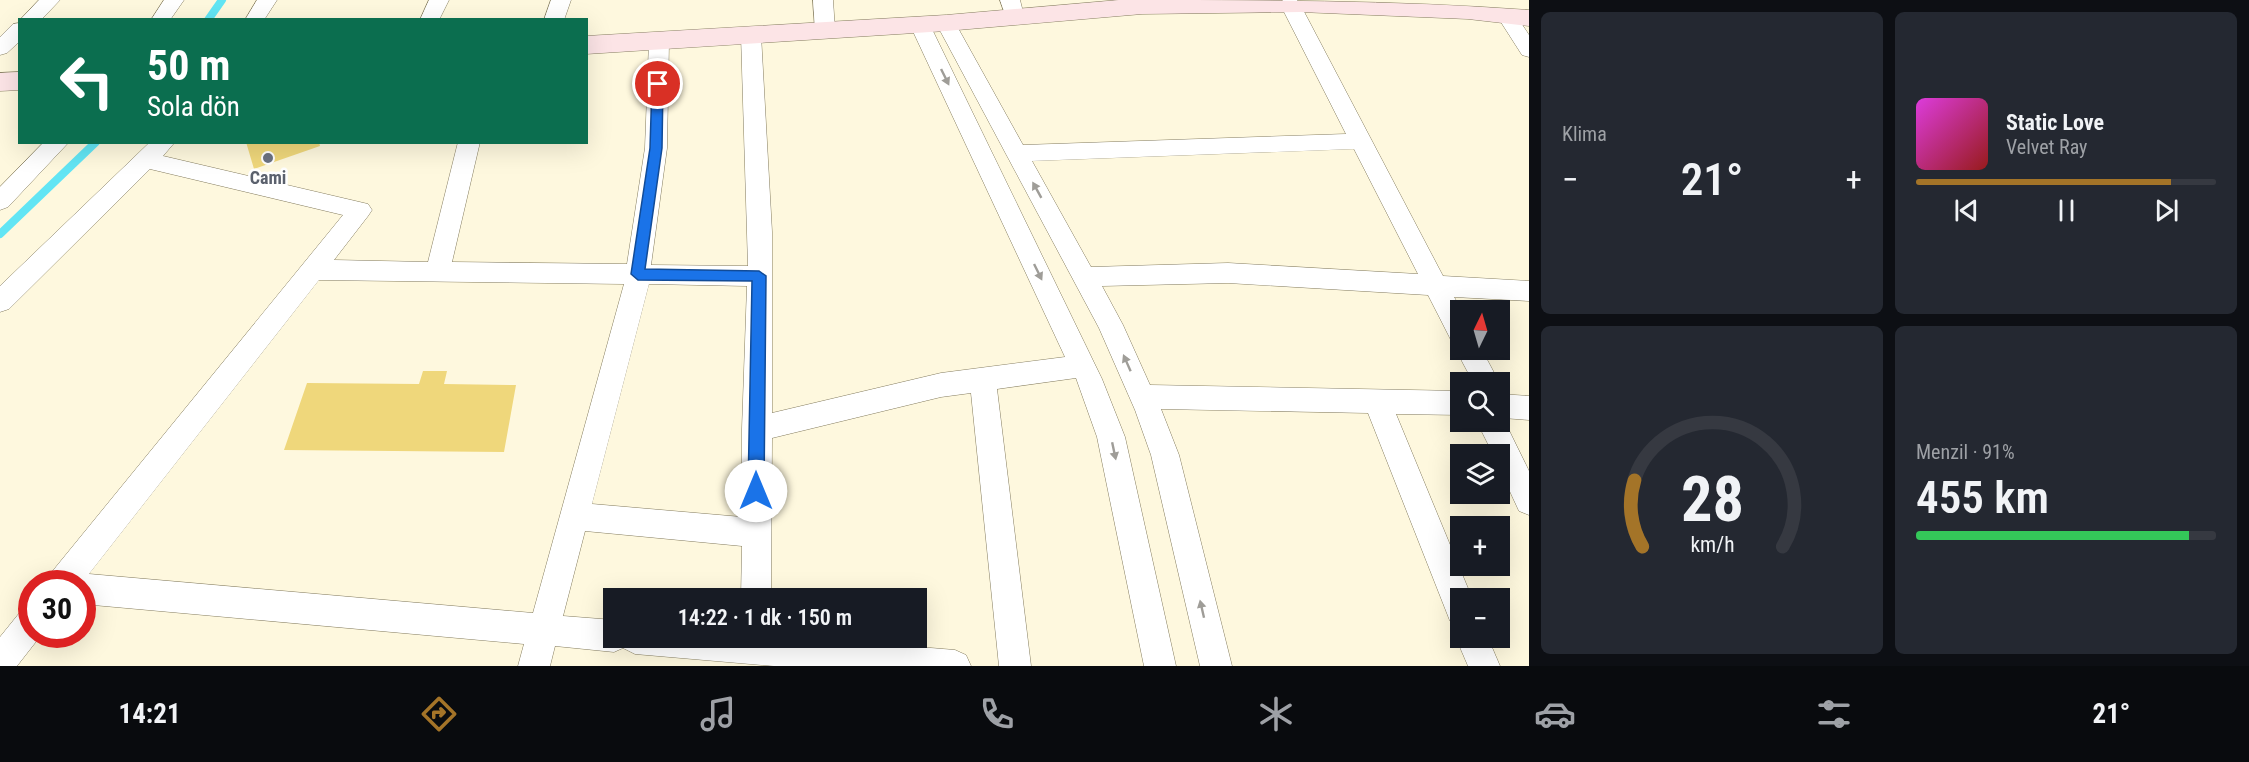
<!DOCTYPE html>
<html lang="tr">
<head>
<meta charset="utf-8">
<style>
  :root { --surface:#171b24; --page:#242831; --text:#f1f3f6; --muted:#9ea1a6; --line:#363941; --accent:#a47428 }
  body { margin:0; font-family:"Roboto Condensed",sans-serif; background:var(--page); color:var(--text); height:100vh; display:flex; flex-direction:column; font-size:22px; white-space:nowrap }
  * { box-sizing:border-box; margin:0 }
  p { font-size:20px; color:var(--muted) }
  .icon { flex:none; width:33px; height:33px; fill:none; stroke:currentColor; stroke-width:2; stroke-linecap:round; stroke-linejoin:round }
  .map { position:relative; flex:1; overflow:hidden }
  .details { display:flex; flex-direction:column; gap:12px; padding:12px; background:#0d0f14; width:720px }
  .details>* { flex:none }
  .guide { position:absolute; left:18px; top:18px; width:570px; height:126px; border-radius:0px; box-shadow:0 6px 24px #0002; background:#0b6e4f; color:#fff; overflow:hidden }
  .needle { width:39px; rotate:5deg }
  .controls { position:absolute; left:1450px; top:300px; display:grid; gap:12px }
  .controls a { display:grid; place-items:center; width:60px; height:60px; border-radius:0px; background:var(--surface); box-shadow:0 6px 24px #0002; font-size:30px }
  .speed { position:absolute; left:18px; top:570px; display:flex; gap:12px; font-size:30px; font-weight:700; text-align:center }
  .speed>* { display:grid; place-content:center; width:78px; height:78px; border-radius:50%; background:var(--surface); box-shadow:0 6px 24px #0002; line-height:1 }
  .speed .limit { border:9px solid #d22; background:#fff; color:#111 }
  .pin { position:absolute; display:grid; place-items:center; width:51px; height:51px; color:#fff; margin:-26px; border:3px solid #fff; border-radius:50%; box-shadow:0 2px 6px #0007 }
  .me { position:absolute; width:66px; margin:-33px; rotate:0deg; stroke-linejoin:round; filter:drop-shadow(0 0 4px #0008) }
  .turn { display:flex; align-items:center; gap:21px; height:126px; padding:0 30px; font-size:27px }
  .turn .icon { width:78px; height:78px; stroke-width:2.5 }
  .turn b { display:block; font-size:42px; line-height:51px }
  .big { font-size:45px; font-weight:600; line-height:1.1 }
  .details .widget { flex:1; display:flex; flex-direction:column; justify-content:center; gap:9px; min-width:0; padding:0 21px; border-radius:9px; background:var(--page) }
  .details .dial { align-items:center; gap:0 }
  .dial svg { height:156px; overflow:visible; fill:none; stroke:var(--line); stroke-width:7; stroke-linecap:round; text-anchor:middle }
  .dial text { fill:var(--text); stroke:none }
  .song { display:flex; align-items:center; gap:18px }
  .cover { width:72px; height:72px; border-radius:9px; background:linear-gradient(135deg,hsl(300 70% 55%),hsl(0 70% 35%)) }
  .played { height:6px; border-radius:3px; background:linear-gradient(90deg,var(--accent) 85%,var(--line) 85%) }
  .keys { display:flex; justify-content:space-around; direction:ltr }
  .heat { display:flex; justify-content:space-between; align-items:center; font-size:33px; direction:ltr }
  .charge { height:9px; border-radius:4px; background:linear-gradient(90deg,#34c759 91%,var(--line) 0) }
  .details .tiles { flex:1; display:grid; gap:12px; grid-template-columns:repeat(2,1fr) }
  .trip { position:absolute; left:603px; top:588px; width:324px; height:60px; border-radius:0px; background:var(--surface); box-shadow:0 6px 24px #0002; font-weight:600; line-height:60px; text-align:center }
  .menu { display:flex; height:96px; justify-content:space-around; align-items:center; background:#090b0e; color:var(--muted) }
  .menu .icon { width:42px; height:42px }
  .menu .on { color:var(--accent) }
  .menu b { font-size:27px; color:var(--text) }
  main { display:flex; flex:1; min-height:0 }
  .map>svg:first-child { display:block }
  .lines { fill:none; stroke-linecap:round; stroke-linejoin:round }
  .stream { stroke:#62e5f4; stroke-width:8 }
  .building { fill:#efd77b }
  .street-casing { stroke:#847c5f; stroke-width:1 }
  .secondary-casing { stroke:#847c5f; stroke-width:1 }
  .street { fill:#fff; fill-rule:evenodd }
  .secondary { fill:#fce4e6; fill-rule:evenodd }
  .oneway { fill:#9f9d98 }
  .route { fill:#1a73e8; stroke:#114b97; stroke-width:1.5 }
  .worship-dot { fill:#6b7280; stroke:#fff; stroke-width:2 }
  .labels { text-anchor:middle; stroke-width:5; stroke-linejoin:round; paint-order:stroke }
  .worship-label { font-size:18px; font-weight:bold; fill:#5b616d; stroke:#fff }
</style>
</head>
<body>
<main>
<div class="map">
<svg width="1529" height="666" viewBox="0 0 1529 666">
  <rect width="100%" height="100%" fill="#fef8de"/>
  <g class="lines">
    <path class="stream" d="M208,20L222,0
      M0,234L96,142"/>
  </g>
  <path class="building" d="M246,142H319L320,146L254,169Z
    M423,371H447L444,384L516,385L504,452L284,450L307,383L419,384Z"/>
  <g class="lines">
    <defs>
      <path id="street" d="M39,0H60L41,20H20Z
        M164,0H184L170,20H151Z
        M257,0H277L264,20H245Z
        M429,0H449L439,20H420Z
        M551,0H571L564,20H544Z
        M813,0H833L835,30L832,35L825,36L818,35L815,30Z
        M1000,0H1020L1024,16L1021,20L1014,22L1007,20Z
        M1283,0H1297L1300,4L1443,276L1529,281V301L1454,297L1462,310L1461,350H1482L1499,382H1473L1456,350L1459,344L1452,342L1428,295L1228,283L1102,286L1123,325L1150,385L1461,391V415L1396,414L1472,598H1461V625L1450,621L1368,413L1161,409L1179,455L1232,666H1200L1151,455L1135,410L1099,328L936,23L939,19L946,17L953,19L1023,145L1346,134L1280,4ZM1354,149L1418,274L1228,263L1091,267L1032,161Z
        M1507,10L1514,12L1529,35V57L1522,55L1497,16L1500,12Z
        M920,19L927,20L930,25L1102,379L1125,437L1176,666H1144L1097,437L1076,378L997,389L1031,666H999L971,393L941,397L772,438L771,598H741L742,546L585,531L563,616L614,620V638H810L955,650L966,655L971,666H774L635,654L623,648L614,652L555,646L550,666H518L524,644L82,604V584H47L51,573L343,215L150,169L9,309L0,312V286L150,142H175L163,156L368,204L372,210L368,216L334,260L428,262L458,142H480L452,262L627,264L645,148L649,41L652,36L659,34L666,36L669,41L667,148L651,265L748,266L741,35L744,30L751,29L758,30L761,35L772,232V413L941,373L1065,357L910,25L913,20ZM319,280L624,284L533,613L89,574ZM649,284L747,286L742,429V517L592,504Z
        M20,23V41L7,53L0,55V37L13,24Z
        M44,142H69L8,207L0,210V187Z
        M1500,394L1529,396V420L1503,418L1529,471V515L1519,511L1500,470V454H1493L1477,422H1500Z
        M32,607V634H42L17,666H0V637L21,611Z
        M1461,627V638H1488L1500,666H1468L1456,638Z"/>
      <path id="secondary" d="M1119,0C1256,0 1393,0 1529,10V26L1468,19L1300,12L1142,14L946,31L586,54V36L946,15Z
        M20,72V90L0,91V73Z"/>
    </defs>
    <use href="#street" class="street-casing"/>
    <use href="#secondary" class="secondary-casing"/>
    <use href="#street" class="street"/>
    <use href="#secondary" class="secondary"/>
  </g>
  <defs><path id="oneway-solid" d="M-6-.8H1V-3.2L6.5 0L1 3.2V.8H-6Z" transform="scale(1.5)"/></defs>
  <g class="oneway">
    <use href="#oneway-solid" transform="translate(945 77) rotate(64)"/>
    <use href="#oneway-solid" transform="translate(1037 190) rotate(-119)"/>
    <use href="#oneway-solid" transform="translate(1038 272) rotate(64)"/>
    <use href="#oneway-solid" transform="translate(1127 363) rotate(-114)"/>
    <use href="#oneway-solid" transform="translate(1114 451) rotate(78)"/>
    <use href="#oneway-solid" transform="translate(1202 609) rotate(-103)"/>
  </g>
  <path class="route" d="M658,80L663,84L662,148L645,269L759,271L766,276L764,491L761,497L756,499L751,497L748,491L752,281L638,280L631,274L650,148L652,84Z"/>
  <circle class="worship-dot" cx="268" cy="158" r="6"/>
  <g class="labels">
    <g class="worship-label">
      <text x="268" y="184">Cami</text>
    </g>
  </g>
</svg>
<div class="controls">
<a><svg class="needle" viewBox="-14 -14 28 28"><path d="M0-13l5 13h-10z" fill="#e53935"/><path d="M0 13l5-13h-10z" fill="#9ea1a6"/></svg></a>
<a><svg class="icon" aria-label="search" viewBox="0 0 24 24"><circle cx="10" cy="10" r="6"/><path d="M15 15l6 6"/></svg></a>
<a><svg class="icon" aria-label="layers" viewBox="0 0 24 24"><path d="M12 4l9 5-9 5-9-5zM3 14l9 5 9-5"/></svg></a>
<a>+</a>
<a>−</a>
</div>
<div class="speed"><div class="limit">30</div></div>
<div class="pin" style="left:658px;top:84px;background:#d93025"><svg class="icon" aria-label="arrive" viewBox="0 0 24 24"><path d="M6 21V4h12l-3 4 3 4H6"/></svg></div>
<svg class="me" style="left:756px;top:491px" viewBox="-20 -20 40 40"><circle r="19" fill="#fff"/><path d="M0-13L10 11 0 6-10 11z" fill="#1a73e8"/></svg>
<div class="trip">14:22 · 1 dk · 150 m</div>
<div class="guide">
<div class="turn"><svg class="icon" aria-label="left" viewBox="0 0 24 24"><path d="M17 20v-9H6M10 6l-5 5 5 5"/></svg><div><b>50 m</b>Sola dön</div></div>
</div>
</div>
<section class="details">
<div class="tiles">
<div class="widget"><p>Klima</p>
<div class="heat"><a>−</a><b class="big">21°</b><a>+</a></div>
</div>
<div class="widget">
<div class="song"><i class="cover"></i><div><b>Static Love</b><p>Velvet Ray</p></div></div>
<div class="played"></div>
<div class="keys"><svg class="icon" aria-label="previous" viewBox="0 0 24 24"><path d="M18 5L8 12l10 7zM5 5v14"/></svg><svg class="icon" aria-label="pause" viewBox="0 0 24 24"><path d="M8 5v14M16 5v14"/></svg><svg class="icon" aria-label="next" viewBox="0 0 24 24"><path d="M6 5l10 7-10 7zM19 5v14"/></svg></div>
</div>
<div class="widget dial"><svg viewBox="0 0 100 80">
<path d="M14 69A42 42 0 1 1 86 69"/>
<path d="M14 69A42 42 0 0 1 10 35" stroke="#a47428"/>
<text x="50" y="56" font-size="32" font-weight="700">28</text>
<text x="50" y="72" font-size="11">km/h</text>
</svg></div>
<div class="widget"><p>Menzil · 91%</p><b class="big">455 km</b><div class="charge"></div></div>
</div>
</section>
</main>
<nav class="menu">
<b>14:21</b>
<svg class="icon on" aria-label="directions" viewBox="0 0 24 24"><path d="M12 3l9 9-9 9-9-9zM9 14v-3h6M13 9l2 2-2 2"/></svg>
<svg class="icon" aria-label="music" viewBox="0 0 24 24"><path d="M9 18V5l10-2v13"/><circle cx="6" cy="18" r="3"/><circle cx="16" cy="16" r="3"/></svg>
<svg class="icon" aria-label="phone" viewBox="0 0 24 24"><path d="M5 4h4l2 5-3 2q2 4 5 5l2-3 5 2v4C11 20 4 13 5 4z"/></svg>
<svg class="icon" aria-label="climate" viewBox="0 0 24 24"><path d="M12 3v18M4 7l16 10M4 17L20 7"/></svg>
<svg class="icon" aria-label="car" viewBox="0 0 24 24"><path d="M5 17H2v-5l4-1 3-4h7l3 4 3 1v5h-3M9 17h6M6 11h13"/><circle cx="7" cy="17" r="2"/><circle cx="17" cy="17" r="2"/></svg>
<svg class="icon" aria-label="filters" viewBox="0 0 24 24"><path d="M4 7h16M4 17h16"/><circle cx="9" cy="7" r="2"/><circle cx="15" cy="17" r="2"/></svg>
<b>21°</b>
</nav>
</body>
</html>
